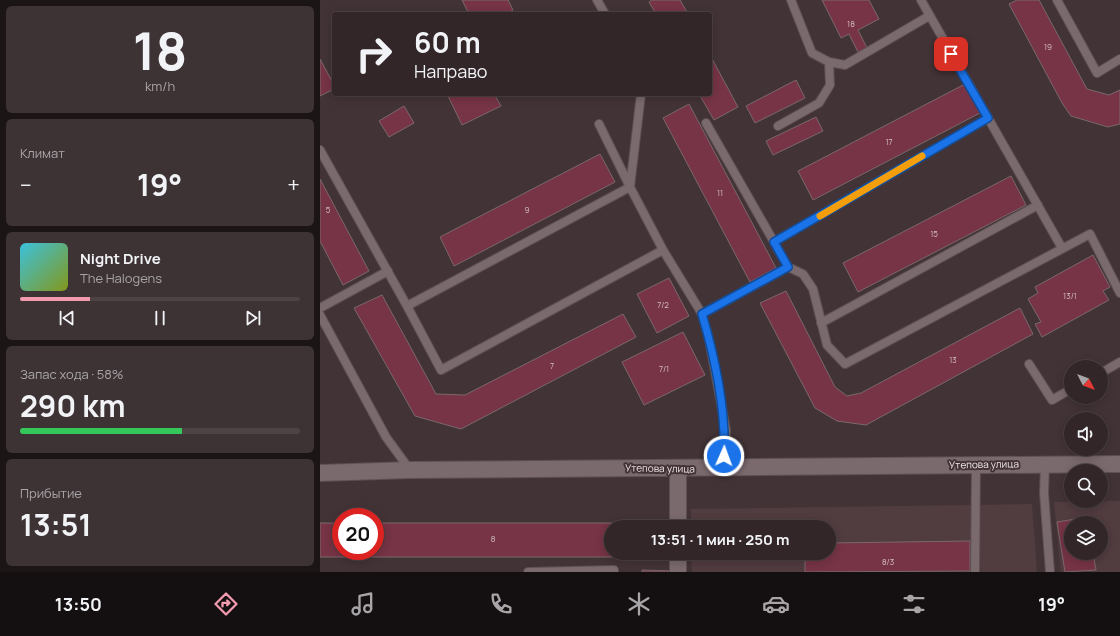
<!DOCTYPE html>
<html lang="ru">
<head>
<meta charset="utf-8">
<style>
  :root { --surface:#322628; --page:#3d3234; --text:#f1f3f6; --muted:#a8a5a8; --line:#4d4345; --accent:#f29aae }
  body { margin:0; font-family:Manrope,sans-serif; background:var(--page); color:var(--text); height:100vh; display:flex; flex-direction:column; font-size:15px; white-space:nowrap }
  * { box-sizing:border-box; margin:0 }
  p { font-size:13px; color:var(--muted) }
  .icon { flex:none; width:22px; height:22px; fill:none; stroke:currentColor; stroke-width:2; stroke-linecap:round; stroke-linejoin:round }
  .map { position:relative; flex:1; overflow:hidden }
  .side { display:flex; flex-direction:column; gap:6px; padding:6px; background:#1c1516; width:320px }
  .side>* { flex:none }
  .top-card { position:absolute; left:12px; top:12px; width:380px; height:84px; border-radius:4px; box-shadow:0 2px 10px #0003,0 0 0 1px var(--line); background:#322628; color:var(--text); overflow:hidden }
  .needle { width:26px; rotate:132deg }
  .controls { position:absolute; left:744px; top:360px; display:grid; gap:8px }
  .controls a { display:grid; place-items:center; width:44px; height:44px; border-radius:50%; background:var(--surface); box-shadow:0 2px 10px #0003,0 0 0 1px var(--line); font-size:20px }
  .speed { position:absolute; left:12px; top:508px; display:flex; gap:8px; font-size:20px; font-weight:700; text-align:center }
  .speed>* { display:grid; place-content:center; width:52px; height:52px; border-radius:50%; background:var(--surface); box-shadow:0 2px 10px #0003,0 0 0 1px var(--line); line-height:1 }
  .speed .limit { border:6px solid #d22; background:#fff; color:#111 }
  .pin { position:absolute; display:grid; place-items:center; width:34px; height:34px; color:#fff; margin:-17px; border-radius:8px; box-shadow:0 2px 6px #0006 }
  .me { position:absolute; width:44px; margin:-22px; rotate:2deg; stroke-linejoin:round; filter:drop-shadow(0 0 3px #0008) }
  .turn { display:flex; align-items:center; gap:14px; height:84px; padding:0 16px; font-size:18px }
  .turn .icon { width:52px; height:52px; stroke-width:2.5 }
  .turn b { display:block; font-size:28px; line-height:34px }
  .big { font-size:30px; font-weight:700; line-height:1.1 }
  .side .widget { flex:1; display:flex; flex-direction:column; justify-content:center; gap:6px; min-width:0; padding:0 14px; border-radius:6px; background:var(--page) }
  .side .dial { align-items:center; gap:0 }
  .dial b { font-size:52px; line-height:1 }
  .song { display:flex; align-items:center; gap:12px }
  .cover { width:48px; height:48px; border-radius:6px; background:linear-gradient(135deg,hsl(190 70% 55%),hsl(70 70% 35%)) }
  .played { height:4px; border-radius:2px; background:linear-gradient(90deg,var(--accent) 25%,var(--line) 25%) }
  .keys { display:flex; justify-content:space-around; direction:ltr }
  .heat { display:flex; justify-content:space-between; align-items:center; font-size:22px; direction:ltr }
  .charge { height:6px; border-radius:3px; background:linear-gradient(90deg,#34c759 58%,var(--line) 0) }
  .trip { position:absolute; left:284px; top:520px; width:232px; height:40px; border-radius:20px; background:var(--surface); box-shadow:0 2px 10px #0003,0 0 0 1px var(--line); font-weight:700; line-height:40px; text-align:center }
  .dock { display:flex; height:64px; justify-content:space-around; align-items:center; background:#140f10; color:var(--muted) }
  .dock .icon { width:28px; height:28px }
  .dock .selected { color:var(--accent) }
  .dock b { font-size:18px; color:var(--text) }
  main { display:flex; flex:1; min-height:0 }
  .map>svg:first-child { display:block }
  .built { fill:#513c40; fill-rule:evenodd }
  .building { fill:#763446; stroke:#7a686c }
  .lines { fill:none; stroke-linecap:round; stroke-linejoin:round }
  .lane-casing { stroke:#5d5052; stroke-width:10 }
  .street-casing { stroke:#5d5052; stroke-width:18 }
  .lane { stroke:#7a696d; stroke-width:8 }
  .street { stroke:#7a696d; stroke-width:16 }
  .route-casing { stroke:#114b97; stroke-width:10 }
  .route { stroke:#1a73e8; stroke-width:7 }
  .slow { stroke:#f59e0b; stroke-width:7 }
  .labels { text-anchor:middle; stroke-width:4; stroke-linejoin:round; paint-order:stroke }
  .number-label { font-size:8px; fill:#d3bbc1 }
  .street-label { font-size:10px; fill:#f2e8ea; stroke:#423336 }
</style>
</head>
<body>
<main>
<section class="side">
<div class="widget dial"><b>18</b><p>km/h</p></div>
<div class="widget"><p>Климат</p>
<div class="heat"><a>−</a><b class="big">19°</b><a>+</a></div>
</div>
<div class="widget">
<div class="song"><i class="cover"></i><div><b>Night Drive</b><p>The Halogens</p></div></div>
<div class="played"></div>
<div class="keys"><svg class="icon" aria-label="previous" viewBox="0 0 24 24"><path d="M18 5L8 12l10 7zM5 5v14"/></svg><svg class="icon" aria-label="pause" viewBox="0 0 24 24"><path d="M8 5v14M16 5v14"/></svg><svg class="icon" aria-label="next" viewBox="0 0 24 24"><path d="M6 5l10 7-10 7zM19 5v14"/></svg></div>
</div>
<div class="widget"><p>Запас хода · 58%</p><b class="big">290 km</b><div class="charge"></div></div>
<div class="widget"><p>Прибытие</p><b class="big">13:51</b></div>
</section>
<div class="map">
<svg width="800" height="572" viewBox="0 0 800 572">
  <rect width="100%" height="100%" fill="#423336"/>
  <path class="built" d="M800,501V572H741L734,502ZM751,523H781V553H751Z
    M712,504L717,572H372L371,553H509V527H371V509Z"/>
  <path class="building" d="M142,0H188L193,10L187,14H149Z
    M332,0H360L368,14H336L329,2Z
    M502,0H549L559,19L538,30L547,48L538,52L529,34L521,38Z
    M697,0H719L767,89L789,95L800,90V124L788,127L751,116L742,103L689,4Z
    M390,55L418,107L394,120L379,94H390Z
    M0,59L14,85V89L0,96Z
    M476,80L485,98L435,123L426,106Z
    M645,84L660,113L493,200L478,171Z
    M127,94H174L181,106L142,125Z
    M369,104L456,268L430,282L343,118Z
    M84,106L94,123L69,137L59,121Z
    M496,117L503,131L453,155L446,141Z
    M280,154L295,182L134,266L120,237Z
    M691,176L706,205L538,292L523,263Z
    M0,179L49,271L23,285L0,241Z
    M773,255L790,287L783,291L789,300L722,337L715,324L721,322L708,299L718,293L715,287Z
    M349,278L369,316L337,333L317,294Z
    M466,291L515,387L527,396L541,393L700,308L713,334L546,425L517,421L495,408L440,303Z
    M62,295L116,394L145,395L303,314L316,337L141,429L95,416L34,308Z
    M363,332L385,375L324,405L302,362Z
    M768,517L769,523H751V553H773L776,570L745,572L737,522Z
    M0,523H21V551H55V523H319V527H291V553H319V557H0Z
    M650,541V571L485,572V553H509V543Z
    M322,570L353,571V572H322Z"/>
  <g class="lines">
    <defs>
      <path id="lane" d="M277,0L285,14
        M471,0L492,53L509,62L525,65L609,16
        M601,0L668,118
        M737,0L777,73L800,59
        M321,94L310,187L343,250L382,314L389,339L406,430L404,469
        M386,123L454,242
        M458,126L499,103L510,85L509,62
        M0,150L87,306L121,370L343,250
        M742,248L668,118L454,242L468,267L483,274L493,289L507,345L525,364L770,234L800,293
        M87,306L310,187L279,124
        M0,308L68,271
        M382,314L468,267
        M0,315L66,437L90,470
        M501,323L718,205
        M709,364L732,400L751,389
        M781,373L800,362
        M725,464L724,493L730,572
        M208,572L294,570V572
        M655,572L656,464"/>
      <path id="street" d="M0,473L90,470L800,464
        M358,527V469
        M358,572V553"/>
    </defs>
    <use href="#lane" class="lane-casing"/>
    <use href="#street" class="street-casing"/>
    <use href="#lane" class="lane"/>
    <use href="#street" class="street"/>
  </g>
  <g class="lines">
    <defs>
      <path id="route" d="M404,456C406,410 395,358 382,314L468,267L454,242L668,118L631,54"/>
    </defs>
    <use href="#route" class="route-casing"/>
    <use href="#route" class="route"/>
    <path class="slow" d="M500,216L602,156"/>
  </g>
  <g class="labels">
    <g class="number-label">
      <text x="531" y="27">18</text>
      <text x="728" y="50">19</text>
      <text x="569" y="145">17</text>
      <text x="400" y="196">11</text>
      <text x="8" y="213">5</text>
      <text x="207" y="213">9</text>
      <text x="614" y="237">15</text>
      <text x="750" y="299">13/1</text>
      <text x="343" y="308">7/2</text>
      <text x="633" y="363">13</text>
      <text x="232" y="369">7</text>
      <text x="344" y="372">7/1</text>
      <text x="173" y="542">8</text>
      <text x="568" y="565">8/3</text>
    </g>
    <g class="street-label">
      <text transform="translate(664 464) rotate(-1)" y="4">Утепова улица</text>
      <text transform="translate(340 468) rotate(1)" y="4">Утепова улица</text>
    </g>
  </g>
</svg>
<div class="controls">
<a><svg class="needle" viewBox="-14 -14 28 28"><path d="M0-13l5 13h-10z" fill="#e53935"/><path d="M0 13l5-13h-10z" fill="#a8a5a8"/></svg></a>
<a><svg class="icon" aria-label="sound" viewBox="0 0 24 24"><path d="M4 9h4l5-4v14l-5-4H4zM17 9q2 3 0 6"/></svg></a>
<a><svg class="icon" aria-label="search" viewBox="0 0 24 24"><circle cx="10" cy="10" r="6"/><path d="M15 15l6 6"/></svg></a>
<a><svg class="icon" aria-label="layers" viewBox="0 0 24 24"><path d="M12 4l9 5-9 5-9-5zM3 14l9 5 9-5"/></svg></a>
</div>
<div class="speed"><div class="limit">20</div></div>
<div class="pin" style="left:631px;top:54px;background:#d93025"><svg class="icon" aria-label="arrive" viewBox="0 0 24 24"><path d="M6 21V4h12l-3 4 3 4H6"/></svg></div>
<svg class="me" style="left:404px;top:456px" viewBox="-20 -20 40 40"><circle r="17" fill="#1a73e8" stroke="#fff" stroke-width="3"/><path d="M0-11L8 9 0 5-8 9z" fill="#fff"/></svg>
<div class="trip">13:51 · 1 мин · 250 m</div>
<div class="top-card">
<div class="turn"><svg class="icon" aria-label="right" viewBox="0 0 24 24"><path d="M7 20v-9h11M14 6l5 5-5 5"/></svg><div><b>60 m</b>Направо</div></div>
</div>
</div>
</main>
<nav class="dock">
<b>13:50</b>
<svg class="icon selected" aria-label="directions" viewBox="0 0 24 24"><path d="M12 3l9 9-9 9-9-9zM9 14v-3h6M13 9l2 2-2 2"/></svg>
<svg class="icon" aria-label="music" viewBox="0 0 24 24"><path d="M9 18V5l10-2v13"/><circle cx="6" cy="18" r="3"/><circle cx="16" cy="16" r="3"/></svg>
<svg class="icon" aria-label="phone" viewBox="0 0 24 24"><path d="M5 4h4l2 5-3 2q2 4 5 5l2-3 5 2v4C11 20 4 13 5 4z"/></svg>
<svg class="icon" aria-label="climate" viewBox="0 0 24 24"><path d="M12 3v18M4 7l16 10M4 17L20 7"/></svg>
<svg class="icon" aria-label="car" viewBox="0 0 24 24"><path d="M5 17H2v-5l4-1 3-4h7l3 4 3 1v5h-3M9 17h6M6 11h13"/><circle cx="7" cy="17" r="2"/><circle cx="17" cy="17" r="2"/></svg>
<svg class="icon" aria-label="filters" viewBox="0 0 24 24"><path d="M4 7h16M4 17h16"/><circle cx="9" cy="7" r="2"/><circle cx="15" cy="17" r="2"/></svg>
<b>19°</b>
</nav>
</body>
</html>
